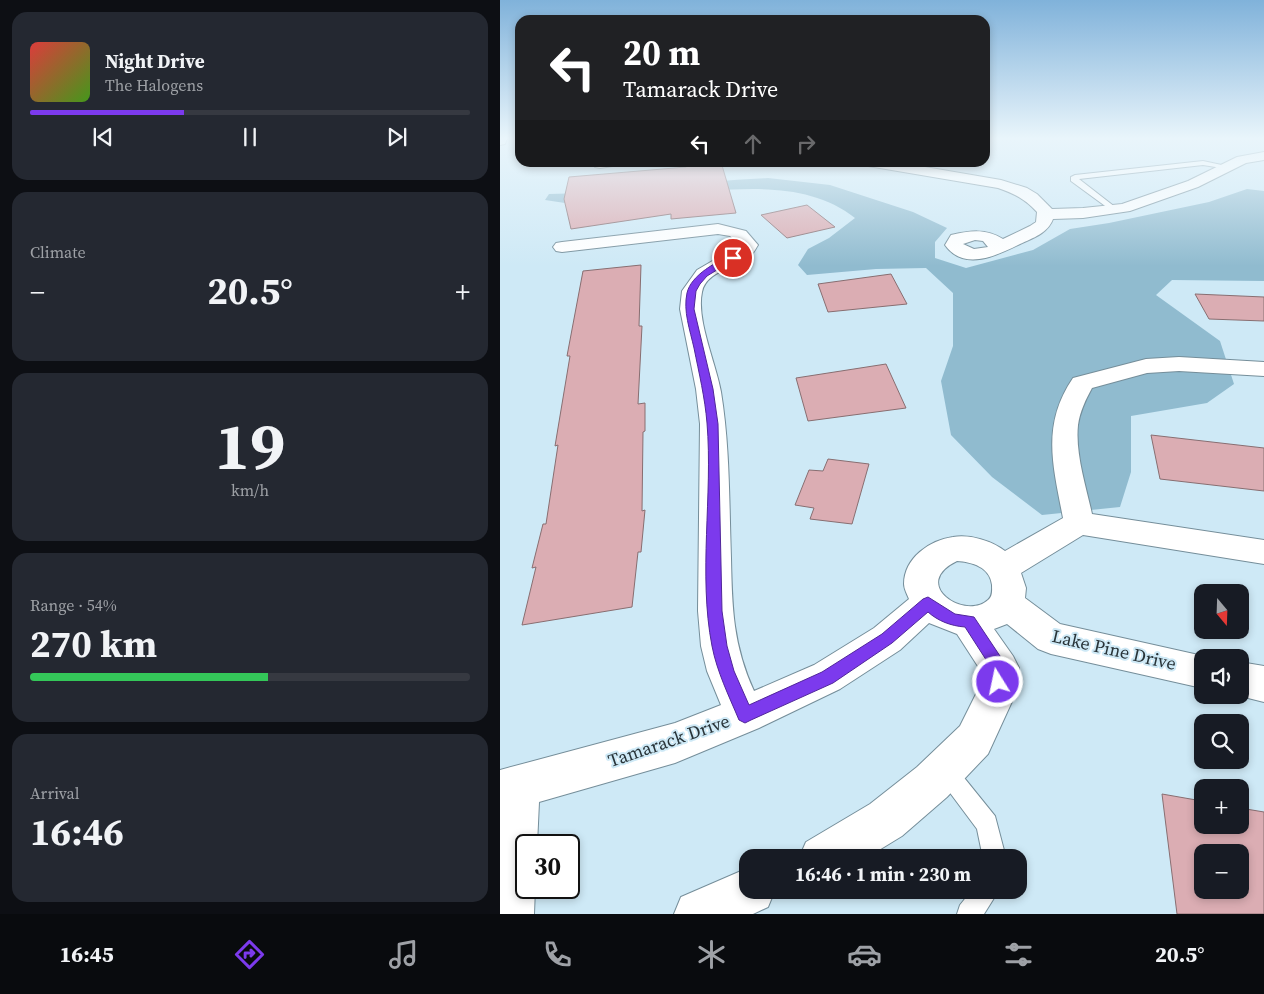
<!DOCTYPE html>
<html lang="en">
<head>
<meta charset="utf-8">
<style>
  :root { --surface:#171b24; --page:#242831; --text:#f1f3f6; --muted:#9ea1a6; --line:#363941; --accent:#7c3aed }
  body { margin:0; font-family:"Source Serif 4",serif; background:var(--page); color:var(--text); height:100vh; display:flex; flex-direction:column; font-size:19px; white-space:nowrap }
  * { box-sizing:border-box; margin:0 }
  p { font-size:16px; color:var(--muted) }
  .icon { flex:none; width:28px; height:28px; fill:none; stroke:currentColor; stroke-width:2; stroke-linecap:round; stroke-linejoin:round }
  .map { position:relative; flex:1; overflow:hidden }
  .sheet { display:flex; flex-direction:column; gap:12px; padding:12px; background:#0d0f14; width:500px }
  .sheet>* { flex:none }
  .hud { position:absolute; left:15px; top:15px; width:475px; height:152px; border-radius:15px; box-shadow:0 2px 8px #0003; background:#202124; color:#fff; overflow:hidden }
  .needle { width:32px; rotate:161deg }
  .buttons { position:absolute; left:694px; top:584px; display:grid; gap:10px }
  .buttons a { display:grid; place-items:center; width:55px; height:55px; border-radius:10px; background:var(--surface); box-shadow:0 2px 8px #0003; font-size:25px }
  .speed { position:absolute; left:15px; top:834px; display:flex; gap:10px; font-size:25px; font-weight:700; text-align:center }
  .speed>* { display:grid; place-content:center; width:65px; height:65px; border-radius:50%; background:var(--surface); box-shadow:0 2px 8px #0003; line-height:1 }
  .speed .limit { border:2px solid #111; border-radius:8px; background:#fff; color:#111 }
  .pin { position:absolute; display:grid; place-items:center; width:42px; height:42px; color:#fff; margin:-21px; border:2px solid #fff; border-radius:50%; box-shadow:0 1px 5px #0007 }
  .me { position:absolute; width:55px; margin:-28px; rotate:350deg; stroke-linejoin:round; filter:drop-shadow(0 0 4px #0008) }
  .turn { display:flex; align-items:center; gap:18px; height:105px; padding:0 25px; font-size:22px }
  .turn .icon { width:65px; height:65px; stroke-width:2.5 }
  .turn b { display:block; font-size:35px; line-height:42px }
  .lanes { display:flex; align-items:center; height:48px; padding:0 25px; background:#0003; justify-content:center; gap:25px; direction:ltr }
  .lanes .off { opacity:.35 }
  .big { font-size:38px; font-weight:700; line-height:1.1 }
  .sheet .card { flex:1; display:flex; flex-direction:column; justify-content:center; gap:8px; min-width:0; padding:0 18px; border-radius:15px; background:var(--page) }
  .sheet .dial { align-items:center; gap:0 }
  .dial b { font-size:65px; line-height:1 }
  .song { display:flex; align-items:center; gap:15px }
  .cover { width:60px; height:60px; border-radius:8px; background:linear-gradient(135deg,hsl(0 70% 55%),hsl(100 70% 35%)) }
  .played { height:5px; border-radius:2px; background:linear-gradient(90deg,var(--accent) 35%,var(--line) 35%) }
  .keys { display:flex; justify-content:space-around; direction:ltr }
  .heat { display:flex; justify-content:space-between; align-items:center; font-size:28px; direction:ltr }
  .charge { height:8px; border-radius:4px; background:linear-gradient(90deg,#34c759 54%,var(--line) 0) }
  .trip { position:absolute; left:239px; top:849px; width:288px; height:50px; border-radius:15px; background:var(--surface); box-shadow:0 2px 8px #0003; font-weight:700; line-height:50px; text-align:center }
  .tabs { display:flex; height:80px; justify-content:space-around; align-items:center; background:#090b0e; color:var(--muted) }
  .tabs .icon { width:35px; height:35px }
  .tabs .on { color:var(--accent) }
  .tabs b { font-size:22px; color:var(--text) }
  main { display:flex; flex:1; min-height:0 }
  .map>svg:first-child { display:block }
  .forest { fill:#90bbcf }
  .building { fill:#dbadb3; stroke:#886e71; fill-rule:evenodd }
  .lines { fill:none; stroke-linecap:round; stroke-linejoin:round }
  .service-casing { stroke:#758e9a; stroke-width:2 }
  .minor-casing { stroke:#758e9a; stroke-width:2 }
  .service { fill:#fff; fill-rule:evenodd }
  .minor { fill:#fff; fill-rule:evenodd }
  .route { fill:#7c3aed; stroke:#51269a }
  .labels { text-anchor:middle; stroke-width:4; stroke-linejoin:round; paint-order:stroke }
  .near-street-label { font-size:18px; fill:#283338; stroke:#cee9f6 }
</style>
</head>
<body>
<main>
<section class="sheet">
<div class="card">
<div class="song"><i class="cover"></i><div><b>Night Drive</b><p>The Halogens</p></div></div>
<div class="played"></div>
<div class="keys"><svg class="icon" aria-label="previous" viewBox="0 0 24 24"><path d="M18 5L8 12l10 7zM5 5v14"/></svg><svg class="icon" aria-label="pause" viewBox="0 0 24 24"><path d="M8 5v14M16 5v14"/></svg><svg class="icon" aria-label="next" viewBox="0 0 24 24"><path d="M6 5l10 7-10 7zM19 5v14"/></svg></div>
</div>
<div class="card"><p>Climate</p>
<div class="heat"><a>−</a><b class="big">20.5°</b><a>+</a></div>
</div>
<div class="card dial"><b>19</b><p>km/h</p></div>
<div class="card"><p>Range · 54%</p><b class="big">270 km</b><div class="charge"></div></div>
<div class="card"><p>Arrival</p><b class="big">16:46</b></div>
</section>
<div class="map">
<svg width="764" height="914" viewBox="0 0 764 914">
  <rect width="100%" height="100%" fill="#cee9f6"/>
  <path class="forest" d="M268,178L330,185L413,212L447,228L435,242V258L466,268L533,250L570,229L609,223L709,202L747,189L764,191V281L672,280L656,295L720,341L734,384L707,403L631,416V472L620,507L542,515L492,477L451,435L441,381L453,346V293L426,268L376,269L307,275L298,265L308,249L329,238L355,218C304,177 228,190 167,195C133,198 99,201 65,203L45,200L49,194C122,193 195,181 268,178Z"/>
  <path class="building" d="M193,162H221L236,213L171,219V214L71,229L64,199L69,177L186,167Z
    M307,205L335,227L287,238L261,215Z
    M141,265L139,326H142L138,404L145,403V431L143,432L142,511L145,510L141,552H138L132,607L22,625L36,567L32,568L43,524H46L58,445L55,446L70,356H67L83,271Z
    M391,274L407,304L328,312L318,284Z
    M695,294L764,297V321L709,319Z
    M386,364L406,408L308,421L296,378Z
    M651,435L764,448V491L660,479Z
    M328,459L369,464L352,524L310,519L314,508L295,505L309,470L323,471Z
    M662,794L702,801V825H740V808L764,812V914H677ZM702,852H740V890H702Z"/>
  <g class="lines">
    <defs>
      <path id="service" d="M703,161L731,167L728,169L703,165L579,179L615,207L616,209L612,211L571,181V177L575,175Z
        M446,760L453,764L495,816L506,858H483L477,829L439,778L435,771L439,764Z
        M472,890H499L484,914H457L460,905Z"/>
      <path id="minor" d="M0,138H7L5,144L0,145Z
        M764,152V160L746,163L698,187L630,211L583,218L553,219C548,233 533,238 520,244C498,255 464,272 445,245L451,235C470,231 485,228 503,239L530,226L536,222L537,212C525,199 515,194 498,188L368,166L361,162H396L501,180L527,188L537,194L552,209L583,208L622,204L688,181L737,157ZM475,240L483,241L488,247L474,249L463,244Z
        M94,162H121L119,165L100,168L95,167Z
        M218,224L246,231L258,245C256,248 254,252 252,254C238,268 206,270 202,292C196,320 216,363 221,392C230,447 229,503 231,558C232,608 233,645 254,691L314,665L374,628L409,599C407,594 404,589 404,584C404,558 430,540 453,537C470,534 492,541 505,551L563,518C553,466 541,425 573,378L646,359L679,357L764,362V376L679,371L647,373L592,388C586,399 580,411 578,425C575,453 586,486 592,514L764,540V564L583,535L521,573L526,588L525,598L560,624L712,658H702V688L551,654L538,649L507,624L494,629L513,656L519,668L515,695L488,754L447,797L402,836L366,858H299L306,842L370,804L417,767L460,726L477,692L481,671L457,634L429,623L400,650L340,689L259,728L175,763L39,802L37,845H26V888H35L34,914H0V770L175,723L221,705L207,671L201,646L198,611L200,424L196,389L180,309L182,291L197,270L240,245L230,236L218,234L62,252L56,251L53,247L56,243L62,242ZM457,561C472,562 490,567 492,585C492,590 493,596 488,600C465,621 409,584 457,561Z
        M740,662L764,666V702L736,695H740Z
        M248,868V890H275L268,907L253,914H174L181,897Z"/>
    </defs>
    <use href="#service" class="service-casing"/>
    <use href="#minor" class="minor-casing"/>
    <use href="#service" class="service"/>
    <use href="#minor" class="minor"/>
  </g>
  <linearGradient id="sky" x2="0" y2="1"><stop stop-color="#80b2da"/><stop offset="0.52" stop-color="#e9f5fb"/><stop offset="1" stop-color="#e9f5fb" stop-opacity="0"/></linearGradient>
  <rect width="764" height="266" fill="url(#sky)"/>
  <path class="route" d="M233,255L235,256V259L207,276L200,284L196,291L194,309L213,389L218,424L222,611L227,646L234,671L249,705L322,672L382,634L423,599L428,597L455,614L474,617L508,668L503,687L498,689L492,687L490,682L492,669L465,627C451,626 438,621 428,612L392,643L333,683L251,720L245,723L239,720C229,696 217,672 212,646C198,574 213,495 207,423C205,398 199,373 194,348C190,330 183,311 187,293C191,275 217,261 233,255Z"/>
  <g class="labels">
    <g class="near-street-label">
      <text transform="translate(614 650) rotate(13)" y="6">Lake Pine Drive</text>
      <text transform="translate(169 741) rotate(-19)" y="6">Tamarack Drive</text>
    </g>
  </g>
</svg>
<div class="buttons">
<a><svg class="needle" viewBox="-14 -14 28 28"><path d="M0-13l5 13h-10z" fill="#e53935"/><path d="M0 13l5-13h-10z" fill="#9ea1a6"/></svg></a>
<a><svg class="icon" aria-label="sound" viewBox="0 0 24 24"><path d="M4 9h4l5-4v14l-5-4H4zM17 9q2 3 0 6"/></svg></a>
<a><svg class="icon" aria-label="search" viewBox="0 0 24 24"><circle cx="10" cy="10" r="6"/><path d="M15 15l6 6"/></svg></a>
<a>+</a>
<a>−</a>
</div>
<div class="speed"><div class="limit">30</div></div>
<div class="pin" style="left:233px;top:258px;background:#d93025"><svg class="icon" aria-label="arrive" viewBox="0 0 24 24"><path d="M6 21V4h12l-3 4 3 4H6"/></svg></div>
<svg class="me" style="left:498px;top:682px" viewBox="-20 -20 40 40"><circle r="17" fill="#7c3aed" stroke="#fff" stroke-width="3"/><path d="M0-11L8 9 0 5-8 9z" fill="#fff"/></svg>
<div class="trip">16:46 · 1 min · 230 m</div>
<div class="hud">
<div class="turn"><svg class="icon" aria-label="left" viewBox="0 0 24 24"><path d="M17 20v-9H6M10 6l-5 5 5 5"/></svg><div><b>20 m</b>Tamarack Drive</div></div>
<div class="lanes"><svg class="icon" aria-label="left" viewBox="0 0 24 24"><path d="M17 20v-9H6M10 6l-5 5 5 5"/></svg><svg class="icon off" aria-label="ahead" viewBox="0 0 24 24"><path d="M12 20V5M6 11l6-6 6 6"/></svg><svg class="icon off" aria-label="right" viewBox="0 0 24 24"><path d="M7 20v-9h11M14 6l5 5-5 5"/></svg></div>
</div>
</div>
</main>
<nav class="tabs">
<b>16:45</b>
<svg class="icon on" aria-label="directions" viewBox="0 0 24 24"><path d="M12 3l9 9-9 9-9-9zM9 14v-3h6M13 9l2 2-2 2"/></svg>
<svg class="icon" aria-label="music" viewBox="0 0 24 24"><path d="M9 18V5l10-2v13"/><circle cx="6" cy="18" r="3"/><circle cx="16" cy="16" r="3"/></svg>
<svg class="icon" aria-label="phone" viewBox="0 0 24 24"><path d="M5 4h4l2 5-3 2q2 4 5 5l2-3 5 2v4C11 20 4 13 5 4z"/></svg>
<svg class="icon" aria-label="climate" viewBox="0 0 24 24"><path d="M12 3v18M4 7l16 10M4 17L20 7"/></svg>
<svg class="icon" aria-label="car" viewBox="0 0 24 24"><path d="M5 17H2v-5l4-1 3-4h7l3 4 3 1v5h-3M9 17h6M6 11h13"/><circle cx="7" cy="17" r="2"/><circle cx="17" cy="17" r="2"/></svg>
<svg class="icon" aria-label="filters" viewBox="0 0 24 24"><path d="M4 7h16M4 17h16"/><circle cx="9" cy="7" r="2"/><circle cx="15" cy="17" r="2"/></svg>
<b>20.5°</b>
</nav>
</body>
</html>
